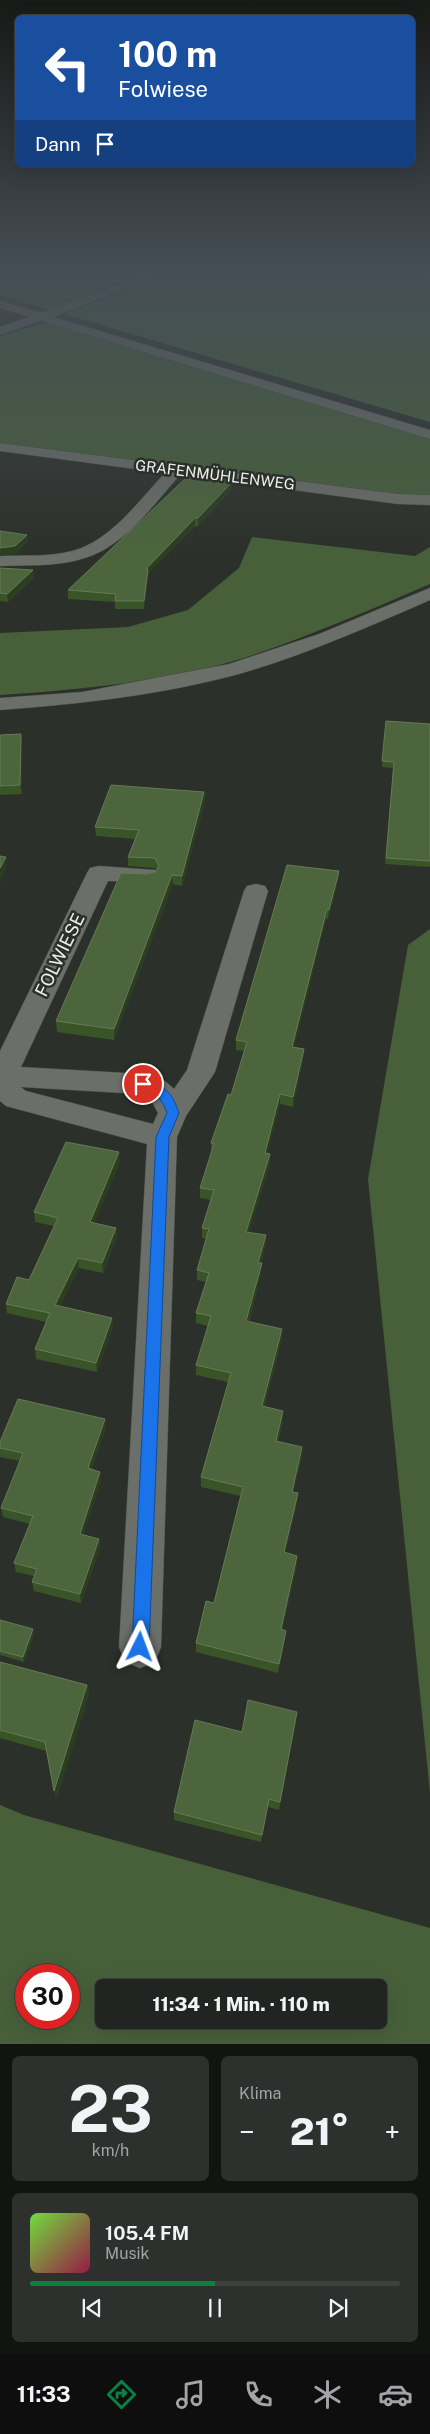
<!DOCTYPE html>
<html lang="de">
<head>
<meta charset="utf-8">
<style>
  :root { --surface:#212420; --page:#2d302d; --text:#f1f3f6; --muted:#a2a4a5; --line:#3e413e; --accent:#0b8043 }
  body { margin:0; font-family:"Public Sans",sans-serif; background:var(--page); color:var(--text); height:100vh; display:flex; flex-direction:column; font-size:19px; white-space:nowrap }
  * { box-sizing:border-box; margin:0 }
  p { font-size:16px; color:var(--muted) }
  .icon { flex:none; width:28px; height:28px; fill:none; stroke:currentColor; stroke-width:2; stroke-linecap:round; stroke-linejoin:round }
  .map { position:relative; height:2044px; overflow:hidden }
  .side { display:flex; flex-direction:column; gap:12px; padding:12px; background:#121412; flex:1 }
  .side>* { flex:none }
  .hud { position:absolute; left:15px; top:15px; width:400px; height:152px; border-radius:8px; box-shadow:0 5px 20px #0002,0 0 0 1px var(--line); background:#1a4fa0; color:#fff; overflow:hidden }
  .speed { position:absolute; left:15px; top:1964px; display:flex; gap:10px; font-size:25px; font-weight:700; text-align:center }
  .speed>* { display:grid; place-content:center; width:65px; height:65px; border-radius:50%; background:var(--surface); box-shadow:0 5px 20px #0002,0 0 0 1px var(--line); line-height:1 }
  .speed .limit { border:8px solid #d22; background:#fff; color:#111 }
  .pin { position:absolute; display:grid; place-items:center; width:42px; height:42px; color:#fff; margin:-21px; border:2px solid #fff; border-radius:50%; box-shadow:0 1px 5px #0007 }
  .me { position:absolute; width:55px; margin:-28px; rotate:3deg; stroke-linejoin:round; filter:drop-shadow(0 0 4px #0008) }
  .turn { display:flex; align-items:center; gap:18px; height:105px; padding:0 20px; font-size:22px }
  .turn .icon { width:65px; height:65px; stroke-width:2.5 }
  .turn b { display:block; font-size:35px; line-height:42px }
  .then { display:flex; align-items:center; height:48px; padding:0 20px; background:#0003; gap:10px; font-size:19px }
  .big { font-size:38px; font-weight:800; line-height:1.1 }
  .side .tile { flex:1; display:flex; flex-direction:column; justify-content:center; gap:8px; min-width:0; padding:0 18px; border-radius:8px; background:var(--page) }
  .side .dial { align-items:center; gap:0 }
  .dial b { font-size:65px; line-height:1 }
  .song { display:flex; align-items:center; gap:15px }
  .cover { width:60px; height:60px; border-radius:8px; background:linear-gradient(135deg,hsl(100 70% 55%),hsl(340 70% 35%)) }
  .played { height:5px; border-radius:2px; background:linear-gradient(90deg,var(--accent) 50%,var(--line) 50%) }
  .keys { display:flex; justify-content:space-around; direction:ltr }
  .heat { display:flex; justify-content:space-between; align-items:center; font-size:28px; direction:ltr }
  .side .tiles { flex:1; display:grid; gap:12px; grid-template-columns:1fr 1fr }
  .tile:last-child { grid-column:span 2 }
  .trip { position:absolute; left:95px; top:1979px; width:292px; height:50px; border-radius:8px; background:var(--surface); box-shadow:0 5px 20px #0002,0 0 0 1px var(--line); font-weight:800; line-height:50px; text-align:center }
  .tab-bar { display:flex; height:80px; justify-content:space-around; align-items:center; background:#0d0e0d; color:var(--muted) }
  .tab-bar .icon { width:35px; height:35px }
  .tab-bar .active { color:var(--accent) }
  .tab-bar b { font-size:22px; color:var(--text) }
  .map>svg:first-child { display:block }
  .green { fill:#47603a; fill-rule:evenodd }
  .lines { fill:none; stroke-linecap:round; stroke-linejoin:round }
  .minor-casing { stroke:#494c47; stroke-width:1 }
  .tertiary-casing { stroke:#494c47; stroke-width:1 }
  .secondary-casing { stroke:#494c47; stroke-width:1 }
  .minor { fill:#6b6f69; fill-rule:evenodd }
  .tertiary { fill:#6b6f69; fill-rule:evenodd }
  .secondary { fill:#6b6f69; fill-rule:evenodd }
  .wall { fill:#395427 }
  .shaded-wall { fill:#2b3e1f }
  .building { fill:#4c653c; stroke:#667a58 }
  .route { fill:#1a73e8; stroke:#114b97 }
  .labels { text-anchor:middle; stroke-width:5; stroke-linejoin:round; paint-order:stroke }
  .far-street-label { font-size:15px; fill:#eef0ed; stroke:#2c302a }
  .street-label { font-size:18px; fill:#eef0ed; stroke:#2c302a }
</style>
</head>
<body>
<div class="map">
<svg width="430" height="2044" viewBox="0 0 430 2044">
  <rect width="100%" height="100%" fill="#2c302a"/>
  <path class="green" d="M0,270H157L51,310L0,295Z
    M178,270H430V422L64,314Z
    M44,322L57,324L430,439V496L399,495L0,443V336Z
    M252,537L415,556L430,547V584C370,610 309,636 247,657C172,681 78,690 0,695V633L128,627L188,610L239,568Z
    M430,929V1793L368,1179L408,945Z
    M0,1805L24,1815L430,1928V2044H0ZM26,1975H69V2018H26ZM104,1988H379V2020H104Z"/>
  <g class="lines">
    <defs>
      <path id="minor" d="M44,312L50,316L48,318L0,335V327Z
        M0,443L398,494L430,495V505L398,504L180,475C154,504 126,544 88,557C60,567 30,565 0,566V556C24,555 49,557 72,551C111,541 139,500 165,473L0,451Z
        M99,866L155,870L158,875L155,880L146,882L108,881L21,1067L143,1074L165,1081L174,1089L187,1070L244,891L247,886L256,884L265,886L268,891L215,1072L186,1116L177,1137L161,1647L155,1662L140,1668L125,1662L119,1647L147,1144L6,1106L0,1101V1051L87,873L90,868ZM21,1087L140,1094L152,1102L158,1113L153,1124L26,1091Z"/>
      <path id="tertiary" d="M158,270H172L53,317L430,430V439L0,308V301L42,313Z"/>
      <path id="secondary" d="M430,588V600C368,627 305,655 239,674C161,695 80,704 0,710V698L82,692L229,664L319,634Z"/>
    </defs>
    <use href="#minor" class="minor-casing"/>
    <use href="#tertiary" class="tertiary-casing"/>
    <use href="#secondary" class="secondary-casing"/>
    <use href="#minor" class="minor"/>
    <use href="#tertiary" class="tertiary"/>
    <use href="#secondary" class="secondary"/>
  </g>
  <path class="wall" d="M232,482V489L198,526H195L148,574L144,609H115V602L68,599V590Z
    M0,561V568L33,570L34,578L8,602L0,601Z
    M386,721L430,724V867L385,864L393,768L382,767Z
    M21,734L22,743V794L0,795V735Z
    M204,792L205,802L182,886L173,884L114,1040L57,1032L56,1021L146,874L155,872L156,870L155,868L128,866V857L135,839L96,836L95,827Z
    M339,871L338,881L328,919H326L294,1047L304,1049L303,1059L293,1107L280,1104L267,1153L270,1154V1164L249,1232L266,1245L261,1263V1273L249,1322L282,1339L264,1407L283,1411V1421L278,1441L302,1456L293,1492L298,1493L297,1503L285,1553L297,1556V1565L282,1630L285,1639L278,1673L196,1652V1643L214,1603L241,1496L201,1487V1477L228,1382L196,1375V1365L208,1326L196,1323V1313L206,1282L197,1280V1270L207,1239L202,1238V1228L211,1200L200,1198V1188L211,1153V1143L231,1095L244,1051L236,1050V1040Z
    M120,1162L94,1223L116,1228L117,1237L103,1273L79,1268L60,1306L112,1318L113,1327L97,1372L36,1359L35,1349L46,1322L7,1313L6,1304L29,1280L54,1226L35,1222L34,1212Z
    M106,1428L92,1469L101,1481L83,1535L99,1539L100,1548L81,1603L34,1591L32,1582L34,1576L16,1572L14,1563L30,1524L3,1517L1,1508L20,1461L0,1457V1442Z
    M0,1620L34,1634L24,1662L0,1655Z
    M0,1662L87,1685L89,1694L56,1799L46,1751L0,1738Z
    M296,1721L279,1810L268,1807L261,1842L174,1820V1812L242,1732Z"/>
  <path class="shaded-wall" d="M232,482V489L198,526V518Z
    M195,518V526L148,574L144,609V601L146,569Z
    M27,535L28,542L16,554L0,556V548Z
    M33,570L34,578L8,602L7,594Z
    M21,734L22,743V794L20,785Z
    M204,792L205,802L182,886V876Z
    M6,857L7,866L1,878V882L0,885V868Z
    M339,871L338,881L328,919L329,910Z
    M172,875L173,884L114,1040V1029Z
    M327,909L326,919L292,1057V1047Z
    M304,1049L303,1059L293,1107V1097Z
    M280,1094V1104L265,1163V1153Z
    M119,1152L120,1162L91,1232L90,1222Z
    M270,1154V1164L246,1242V1232Z
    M116,1228L117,1237L103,1273L102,1263Z
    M266,1235V1245L258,1273V1263Z
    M78,1258L79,1268L56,1315L55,1305Z
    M262,1263L261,1273L246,1331V1321Z
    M112,1318L113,1327L97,1372L96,1363Z
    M282,1329V1339L261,1416L262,1406Z
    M283,1411V1421L275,1451L276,1441Z
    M105,1419L106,1428L89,1478L88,1468Z
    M302,1447V1456L291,1501L292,1492Z
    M100,1472L101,1481L81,1543L80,1534Z
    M298,1493L297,1503L283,1562L284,1552Z
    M99,1539L100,1548L81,1603L80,1594Z
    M297,1556V1565L280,1638L281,1629Z
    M33,1629L34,1634L24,1662L23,1657Z
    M286,1631L285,1639L278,1673L279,1664Z
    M87,1685L89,1694L56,1799L54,1791Z
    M297,1712L296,1721L279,1810L280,1802Z
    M269,1799L268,1807L261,1842L262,1835Z"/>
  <path class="building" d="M188,476L232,482L198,518H195L146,569H148L144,601H115L116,594L68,590Z
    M0,531L27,535L15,546L0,548Z
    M0,568L33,570L7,594L0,593Z
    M386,721L430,724V861L386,858L394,762L382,761Z
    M21,734L20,785L0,786V735Z
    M111,785L204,792L182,876L172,875L114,1029L56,1021L121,873L146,874L155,872L159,866L155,858L128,857L139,830L95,827Z
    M0,856L6,857L0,868Z
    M287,865L339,871L329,910L327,909L292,1047L304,1049L293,1097L280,1094L265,1153L270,1154L246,1232L266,1235L258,1263H262L246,1321L282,1329L262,1406L283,1411L276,1441L302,1447L292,1492L298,1493L284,1552L297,1556L281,1629L286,1631L279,1664L196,1643L206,1601L214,1603L243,1487L201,1477L231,1373L196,1365L211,1316L196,1313L209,1273L197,1270L209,1229L202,1228L214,1190L200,1188L214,1144L211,1143L228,1094L231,1095L247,1042L236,1040Z
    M66,1142L119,1152L90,1222L116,1228L102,1263L78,1258L55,1305L112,1318L96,1363L35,1349L50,1313L6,1304L17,1277L29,1280L58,1218L34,1212Z
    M18,1399L105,1419L88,1468L100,1472L80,1534L99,1539L80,1594L32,1582L37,1569L14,1563L33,1516L1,1508L23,1453L0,1448V1442Z
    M0,1620L33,1629L23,1657L0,1651Z
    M0,1662L87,1685L54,1791L45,1742L0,1730Z
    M248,1700L297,1712L280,1802L269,1799L262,1835L174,1812L195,1720L242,1732Z"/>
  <linearGradient id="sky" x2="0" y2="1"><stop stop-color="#181a17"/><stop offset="0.49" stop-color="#454e55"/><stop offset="1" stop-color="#454e55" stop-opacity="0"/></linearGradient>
  <rect width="430" height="556" fill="url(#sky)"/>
  <path class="route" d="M143,1080C166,1087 171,1090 179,1113L169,1137L149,1647L146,1653L140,1656L134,1653L132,1647L156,1137L167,1113C161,1097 155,1092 139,1087L137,1084Z"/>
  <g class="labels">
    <g class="far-street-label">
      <text transform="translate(215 475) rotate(7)" y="5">GRAFENMÜHLENWEG</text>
    </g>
    <g class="street-label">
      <text transform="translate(60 955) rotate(-64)" y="6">FOLWIESE</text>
    </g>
  </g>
</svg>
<div class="speed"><div class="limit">30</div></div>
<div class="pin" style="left:143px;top:1084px;background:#d93025"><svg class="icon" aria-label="arrive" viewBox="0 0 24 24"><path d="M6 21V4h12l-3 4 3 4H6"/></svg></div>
<svg class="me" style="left:140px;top:1647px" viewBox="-20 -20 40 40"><path d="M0-17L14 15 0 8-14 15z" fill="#1a73e8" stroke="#fff" stroke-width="4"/></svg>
<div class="trip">11:34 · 1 Min. · 110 m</div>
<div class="hud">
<div class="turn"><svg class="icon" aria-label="left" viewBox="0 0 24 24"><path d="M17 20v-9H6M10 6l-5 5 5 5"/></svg><div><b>100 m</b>Folwiese</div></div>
<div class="then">Dann<svg class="icon" aria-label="arrive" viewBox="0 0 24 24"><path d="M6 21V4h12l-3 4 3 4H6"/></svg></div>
</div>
</div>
<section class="side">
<div class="tiles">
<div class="tile dial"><b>23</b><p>km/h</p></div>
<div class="tile"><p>Klima</p>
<div class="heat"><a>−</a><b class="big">21°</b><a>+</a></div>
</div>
<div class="tile">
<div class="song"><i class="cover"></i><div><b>105.4 FM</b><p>Musik</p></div></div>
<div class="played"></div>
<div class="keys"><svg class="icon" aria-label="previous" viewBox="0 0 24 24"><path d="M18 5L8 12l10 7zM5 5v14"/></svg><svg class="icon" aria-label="pause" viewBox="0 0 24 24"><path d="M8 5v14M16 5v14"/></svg><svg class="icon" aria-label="next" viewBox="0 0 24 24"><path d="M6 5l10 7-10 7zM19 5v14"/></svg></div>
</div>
</div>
</section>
<nav class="tab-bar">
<b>11:33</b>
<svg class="icon active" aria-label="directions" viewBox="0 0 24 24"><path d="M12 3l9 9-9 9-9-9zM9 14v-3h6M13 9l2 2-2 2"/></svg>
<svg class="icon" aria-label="music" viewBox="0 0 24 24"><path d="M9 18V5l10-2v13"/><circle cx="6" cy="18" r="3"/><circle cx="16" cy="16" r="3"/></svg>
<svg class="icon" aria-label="phone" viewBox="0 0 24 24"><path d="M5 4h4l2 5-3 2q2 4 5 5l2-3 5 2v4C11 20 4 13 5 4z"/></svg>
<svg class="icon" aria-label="climate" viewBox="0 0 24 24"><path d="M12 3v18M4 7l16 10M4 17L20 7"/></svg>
<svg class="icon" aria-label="car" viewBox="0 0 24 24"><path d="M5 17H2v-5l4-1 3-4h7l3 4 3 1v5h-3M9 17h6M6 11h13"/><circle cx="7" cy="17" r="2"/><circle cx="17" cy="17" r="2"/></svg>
</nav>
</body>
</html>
